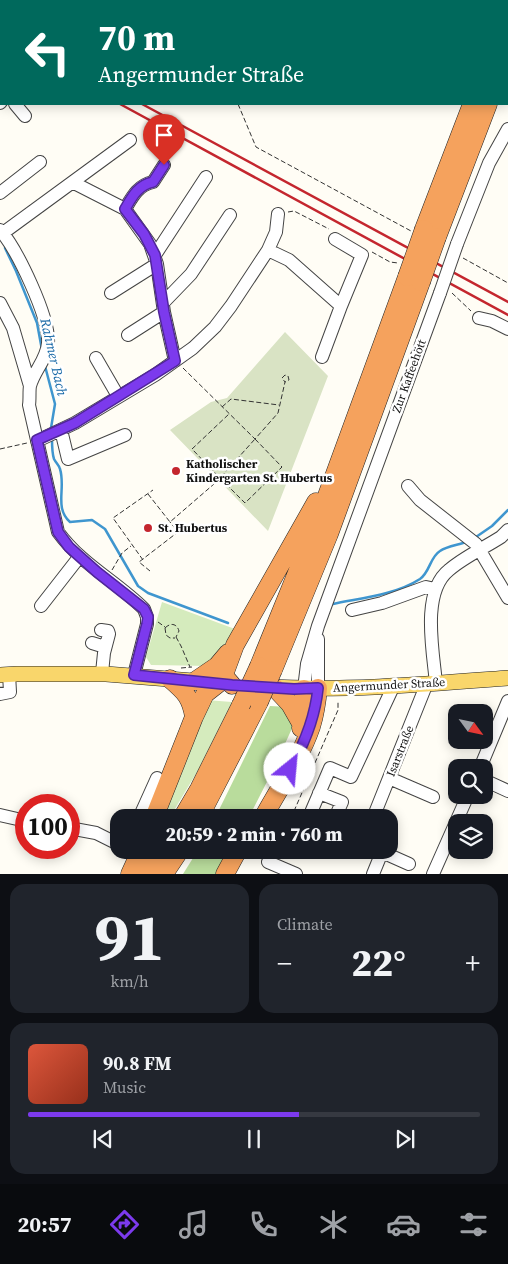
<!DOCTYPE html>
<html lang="en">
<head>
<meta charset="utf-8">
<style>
  :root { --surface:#171b24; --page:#20242c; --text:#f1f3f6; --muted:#9ea1a6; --line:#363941; --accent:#7c3aed }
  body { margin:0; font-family:"Source Serif 4",serif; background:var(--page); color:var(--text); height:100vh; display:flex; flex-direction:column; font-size:19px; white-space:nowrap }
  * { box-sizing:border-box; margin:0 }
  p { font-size:16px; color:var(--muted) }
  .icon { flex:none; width:28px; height:28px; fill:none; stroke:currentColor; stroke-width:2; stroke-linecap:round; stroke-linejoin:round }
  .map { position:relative; height:874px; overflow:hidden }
  .drawer { display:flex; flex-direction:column; gap:10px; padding:10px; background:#0d0f14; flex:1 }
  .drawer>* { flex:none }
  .banner { position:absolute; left:0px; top:0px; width:509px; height:105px; box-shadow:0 2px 12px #0003; background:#00695c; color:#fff; overflow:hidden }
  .needle { width:32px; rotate:123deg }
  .tools { position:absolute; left:448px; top:704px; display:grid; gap:10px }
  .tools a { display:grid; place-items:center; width:45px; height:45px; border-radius:10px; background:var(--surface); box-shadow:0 2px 12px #0003; font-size:25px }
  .speed { position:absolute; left:15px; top:794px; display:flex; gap:10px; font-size:25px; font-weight:700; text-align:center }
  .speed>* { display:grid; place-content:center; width:65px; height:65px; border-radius:50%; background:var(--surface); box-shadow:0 2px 12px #0003; line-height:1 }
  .speed .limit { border:8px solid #d22; background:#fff; color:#111 }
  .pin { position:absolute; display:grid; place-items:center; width:42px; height:42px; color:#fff; margin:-51px -21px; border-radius:50% 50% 50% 0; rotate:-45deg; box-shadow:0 0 5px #0007 }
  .pin .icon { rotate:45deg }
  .me { position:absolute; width:55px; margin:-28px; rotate:28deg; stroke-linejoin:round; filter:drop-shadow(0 0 4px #0008) }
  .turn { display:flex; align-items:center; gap:18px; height:105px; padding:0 15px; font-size:22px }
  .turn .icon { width:65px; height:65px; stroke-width:2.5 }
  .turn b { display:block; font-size:35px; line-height:42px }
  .big { font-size:38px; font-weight:800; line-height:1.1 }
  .drawer .widget { flex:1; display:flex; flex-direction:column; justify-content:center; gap:8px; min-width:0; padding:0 18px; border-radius:15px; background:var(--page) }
  .drawer .dial { align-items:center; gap:0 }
  .dial b { font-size:65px; line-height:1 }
  .song { display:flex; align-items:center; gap:15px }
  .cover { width:60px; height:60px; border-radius:8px; background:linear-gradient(135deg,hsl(10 70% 55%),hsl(10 70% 35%)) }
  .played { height:5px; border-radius:2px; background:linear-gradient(90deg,var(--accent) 60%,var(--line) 60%) }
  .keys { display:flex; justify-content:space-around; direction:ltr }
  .heat { display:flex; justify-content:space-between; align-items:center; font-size:28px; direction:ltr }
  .drawer .tiles { flex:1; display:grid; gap:10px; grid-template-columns:1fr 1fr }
  .widget:last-child { grid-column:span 2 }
  .trip { position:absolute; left:110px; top:809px; width:288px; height:50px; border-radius:15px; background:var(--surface); box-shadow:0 2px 12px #0003; font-weight:800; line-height:50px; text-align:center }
  .tab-bar { display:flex; height:80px; justify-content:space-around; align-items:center; background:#090b0e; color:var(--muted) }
  .tab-bar .icon { width:35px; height:35px }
  .tab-bar .active { color:var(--accent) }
  .tab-bar b { font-size:22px; color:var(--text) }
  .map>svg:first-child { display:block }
  .green { fill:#d5ebbd }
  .forest { fill:#b9dc9c }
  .cemetery { fill:#d9e3c4 }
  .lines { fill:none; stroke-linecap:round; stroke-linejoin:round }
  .stream { stroke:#3f96cf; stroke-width:2.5 }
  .minor-tunnel { stroke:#dbdad3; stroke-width:12; stroke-dasharray:12 6; stroke-linecap:butt }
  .minor-casing { stroke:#444; stroke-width:14 }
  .major-casing { stroke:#222; stroke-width:16 }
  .highway-casing { stroke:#222; stroke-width:19 }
  .path { stroke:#333; stroke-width:1; stroke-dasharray:5 2.5; stroke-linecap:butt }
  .minor { stroke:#fff; stroke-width:12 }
  .major { stroke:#f9d66b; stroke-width:15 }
  .highway { stroke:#f5a25d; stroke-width:18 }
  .rail { stroke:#c4262e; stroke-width:2.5 }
  .minor-bridge-casing { stroke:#444; stroke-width:14; stroke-linecap:butt }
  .highway-bridge-casing { stroke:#222; stroke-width:19; stroke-linecap:butt }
  .minor-bridge { stroke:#fff; stroke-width:12 }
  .highway-bridge { stroke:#f5a25d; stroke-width:18 }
  .route-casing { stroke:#51269a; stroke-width:12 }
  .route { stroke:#7c3aed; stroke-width:9 }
  .poi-dot { fill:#c4262e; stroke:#fff; stroke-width:2 }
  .labels { text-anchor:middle; stroke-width:5; stroke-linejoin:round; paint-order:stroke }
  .street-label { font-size:12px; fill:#111; stroke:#fff }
  .poi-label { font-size:12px; font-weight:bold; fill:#111; stroke:#fff; text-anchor:start }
  .water-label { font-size:14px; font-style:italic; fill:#1768a6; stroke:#fff }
</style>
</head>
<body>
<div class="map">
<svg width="508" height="874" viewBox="0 0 508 874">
  <rect width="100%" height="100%" fill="#fffdf5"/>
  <path class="green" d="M162,602L235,629L225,652L210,666L151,665L146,657Z
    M206,700L232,702L197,772L170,817L158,818Z"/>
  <path class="forest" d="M270,706L289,707L294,724L274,768L249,817L215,818Z
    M198,850H232L219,874H183Z"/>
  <path class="cemetery" d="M285,332L328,376L268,531L170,430L211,402L227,398Z"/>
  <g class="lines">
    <path class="stream" d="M5,248L16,271L37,323L42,350
      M45,366L55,404L51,428
      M52,439C52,445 52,453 54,459C56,463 59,465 60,469C66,488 54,508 70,522L92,520L105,529L138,586L148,593L228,623
      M476,537L492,526L508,510
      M333,604C361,598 395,595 420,579C430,572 430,557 440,551C447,546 458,545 466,542"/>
    <path class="minor-tunnel" d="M508,22V23"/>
    <defs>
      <path id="minor" d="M101,0L103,1
        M321,0L323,1
        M458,0L460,1
        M147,1L148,0
        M206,1L207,0
        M410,1L412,0
        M0,103L1,102
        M15,104L25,116
        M74,183L125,209L150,244L157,264L164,312L175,361
        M0,193L40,162
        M125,209C132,197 138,185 153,182L164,165
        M0,230C17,249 50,318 48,343C47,359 34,371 30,386C29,391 30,399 29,405L58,532C82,565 116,581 144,609L147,617V624L134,675
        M3,233L130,140
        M335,239L362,255L341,306
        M457,244L489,163L508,129
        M268,250L289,260L341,306L322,357
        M155,255L206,177
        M111,293L157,264
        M0,303L13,328L30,386
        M163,303L191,274L230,215
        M479,318L492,321L508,329
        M128,335L164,312
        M96,358L118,396
        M61,430L68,459L125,435
        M37,441L75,423L155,375L193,348L215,327L231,306L268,250L276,232L278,214
        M408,486L420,500L476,544L508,598
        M41,606L80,556
        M352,610L382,603L426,587L435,589
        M101,630L108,631L109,634L104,653L102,673
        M318,639V688
        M92,643L105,647
        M436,683C433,651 421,592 449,570C464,557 484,548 501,537L508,530
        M304,689L307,664L318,626L440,293
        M0,694L10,692L9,674
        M480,768L508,701
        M389,778L433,797
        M484,780L508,791
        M319,793L342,802L335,818
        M0,815L26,821
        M139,818L157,778
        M311,818L309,817L330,768L351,777L394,685
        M373,818L427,683
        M69,828L96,833L116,843L119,841
        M268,862L296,874
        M373,874L382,852L409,864
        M433,874L468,795"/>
      <path id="major" d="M0,675L17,674H106L206,682
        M268,687C348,691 429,684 508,678"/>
      <path id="highway" d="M508,12V11
        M508,51V50
        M424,229L472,104
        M437,237L488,104
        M259,666L314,531L407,277
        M273,670L329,534L421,282
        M195,681L217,666L228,653
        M232,685L226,678L225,672L235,645L316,502
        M274,687L290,704L302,725
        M194,717L205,694L219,683
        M301,728L304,708V689
        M154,818L194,717C191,697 185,692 170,679
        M182,818L199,789L241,705
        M199,818L259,702
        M263,818C279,788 300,759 311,727C315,714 317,701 318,688
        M130,874L141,850
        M147,874L162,850
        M164,874L180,850
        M225,874L238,850"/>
    </defs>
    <use href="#minor" class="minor-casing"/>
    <use href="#major" class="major-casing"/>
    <use href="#highway" class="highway-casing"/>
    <path class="path" d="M226,0L227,1
      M238,104L256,147L411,231
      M288,212L294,211L329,229
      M372,252L390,262L398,263
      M463,258L508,283
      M452,293L471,311
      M183,368L255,439L278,413L285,382L282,378L285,375L288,376L289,380L285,382
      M222,407L231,399L279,405
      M255,439L282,467L245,503L220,478Z
      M0,449L27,443
      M148,494L170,522L214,484L220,478L192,449L229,414
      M143,560L113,518L153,490
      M112,570L122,553L131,546
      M150,571L139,562L178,532L170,522
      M158,622L165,627
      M165,628C171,622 177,624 179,631L176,637
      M165,628L166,635L170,638H175
      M176,637L181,646L190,667
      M181,668L192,667
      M291,818L338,710V701"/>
    <use href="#minor" class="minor"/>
    <use href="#major" class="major"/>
    <use href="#highway" class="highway"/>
    <path class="rail" d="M0,18L1,19
      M0,33L1,34
      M120,104L508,315
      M142,104L508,302"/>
    <defs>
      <path id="minor-bridge" d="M440,293L457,244"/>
      <path id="highway-bridge" d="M407,277L424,229
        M421,282L437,237
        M259,702L273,670
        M241,705L259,666"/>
    </defs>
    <use href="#minor-bridge" class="minor-bridge-casing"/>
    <use href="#highway-bridge" class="highway-bridge-casing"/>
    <use href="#minor-bridge" class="minor-bridge"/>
    <use href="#highway-bridge" class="highway-bridge"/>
  </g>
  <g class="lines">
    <defs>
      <path id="route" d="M164,165L153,182C138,185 132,197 125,209L144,234L155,255L164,312L175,361L75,423L37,440L58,532L69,547L97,572L144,609L148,617L147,624L134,675L232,685L294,689L318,688C315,718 305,743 290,769"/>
    </defs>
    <use href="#route" class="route-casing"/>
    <use href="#route" class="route"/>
  </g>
  <g class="poi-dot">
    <circle cx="176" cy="471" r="5"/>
    <circle cx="148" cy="528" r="5"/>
  </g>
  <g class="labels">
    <g class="street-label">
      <text transform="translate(409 376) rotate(-70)" y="4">Zur Kaffeehött</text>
      <text transform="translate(389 685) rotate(-3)" y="4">Angermunder Straße</text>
      <text transform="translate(400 751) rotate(-68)" y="4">Isarstraße</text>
    </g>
    <g class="poi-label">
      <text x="186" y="468">Katholischer<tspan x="186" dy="14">Kindergarten St. Hubertus</tspan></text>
      <text x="158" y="532">St. Hubertus</text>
    </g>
    <g class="water-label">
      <text transform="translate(54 357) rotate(77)" y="5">Rahmer Bach</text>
    </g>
  </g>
</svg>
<div class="tools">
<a><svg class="needle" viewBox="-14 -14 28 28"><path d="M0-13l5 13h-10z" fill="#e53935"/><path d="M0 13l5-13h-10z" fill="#9ea1a6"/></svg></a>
<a><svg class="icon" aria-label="search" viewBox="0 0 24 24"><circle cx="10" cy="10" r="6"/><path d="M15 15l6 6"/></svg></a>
<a><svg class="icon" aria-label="layers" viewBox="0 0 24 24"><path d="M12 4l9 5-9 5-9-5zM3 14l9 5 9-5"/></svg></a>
</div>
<div class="speed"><div class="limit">100</div></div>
<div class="pin" style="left:164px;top:165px;background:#d93025"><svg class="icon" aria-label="arrive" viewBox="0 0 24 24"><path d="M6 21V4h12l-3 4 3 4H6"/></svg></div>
<svg class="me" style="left:290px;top:769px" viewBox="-20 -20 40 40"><circle r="19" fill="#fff"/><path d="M0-13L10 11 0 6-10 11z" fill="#7c3aed"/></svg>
<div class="trip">20:59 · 2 min · 760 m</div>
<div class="banner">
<div class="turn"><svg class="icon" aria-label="left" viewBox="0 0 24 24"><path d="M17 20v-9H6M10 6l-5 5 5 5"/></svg><div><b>70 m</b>Angermunder Straße</div></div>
</div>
</div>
<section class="drawer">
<div class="tiles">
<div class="widget dial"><b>91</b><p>km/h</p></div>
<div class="widget"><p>Climate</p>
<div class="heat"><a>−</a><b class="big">22°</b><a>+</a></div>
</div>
<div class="widget">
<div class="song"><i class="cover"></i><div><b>90.8 FM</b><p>Music</p></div></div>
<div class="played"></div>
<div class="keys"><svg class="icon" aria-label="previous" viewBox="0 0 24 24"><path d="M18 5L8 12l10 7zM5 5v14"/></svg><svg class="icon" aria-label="pause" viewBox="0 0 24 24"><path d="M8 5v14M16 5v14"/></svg><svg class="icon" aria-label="next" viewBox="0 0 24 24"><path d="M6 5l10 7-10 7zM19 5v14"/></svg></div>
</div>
</div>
</section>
<nav class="tab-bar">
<b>20:57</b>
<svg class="icon active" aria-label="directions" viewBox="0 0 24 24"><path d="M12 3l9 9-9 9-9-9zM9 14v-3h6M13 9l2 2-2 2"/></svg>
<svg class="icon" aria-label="music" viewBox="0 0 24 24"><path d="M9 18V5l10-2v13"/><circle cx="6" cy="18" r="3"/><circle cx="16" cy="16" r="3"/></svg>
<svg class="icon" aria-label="phone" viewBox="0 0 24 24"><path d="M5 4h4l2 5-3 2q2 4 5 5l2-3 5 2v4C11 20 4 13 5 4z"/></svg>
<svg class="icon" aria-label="climate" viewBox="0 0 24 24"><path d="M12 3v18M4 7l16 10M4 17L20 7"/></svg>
<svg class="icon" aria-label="car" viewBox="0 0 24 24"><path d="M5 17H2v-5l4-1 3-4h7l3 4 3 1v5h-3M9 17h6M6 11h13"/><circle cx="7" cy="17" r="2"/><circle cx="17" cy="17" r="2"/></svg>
<svg class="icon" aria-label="filters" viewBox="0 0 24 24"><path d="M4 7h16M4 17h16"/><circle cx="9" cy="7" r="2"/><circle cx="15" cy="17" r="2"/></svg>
</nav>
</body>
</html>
